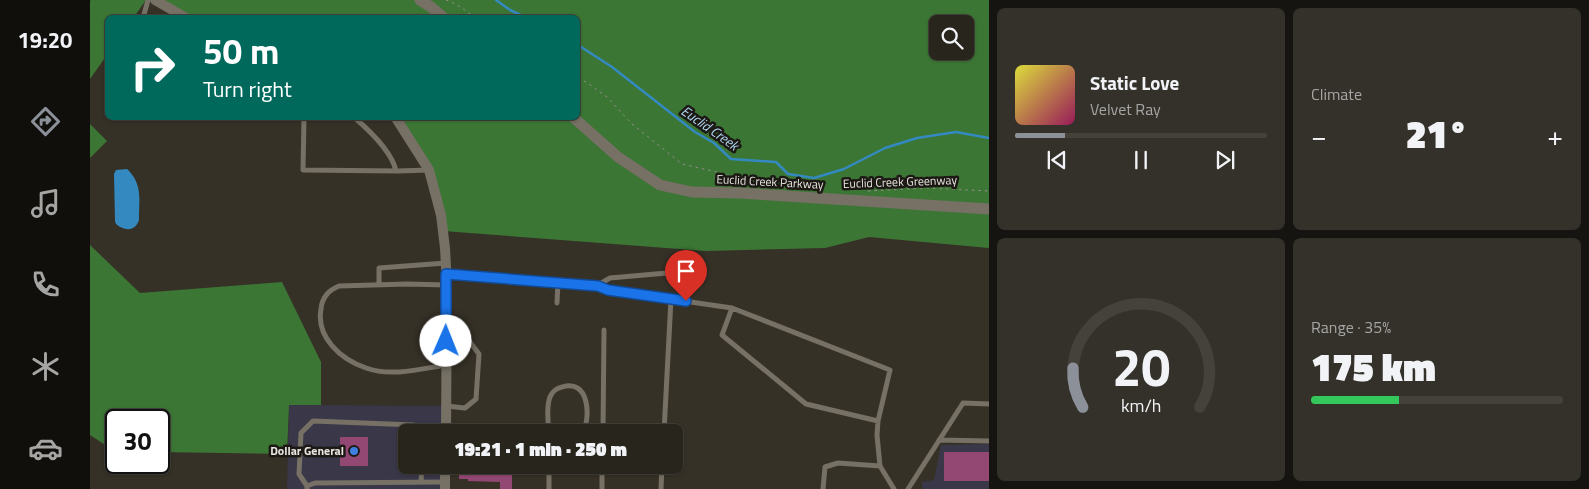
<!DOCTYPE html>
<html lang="en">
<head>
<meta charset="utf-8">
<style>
  :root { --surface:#28251d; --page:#34312a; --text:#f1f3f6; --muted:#a5a5a4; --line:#44423b; --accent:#8c9099 }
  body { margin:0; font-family:"Titillium Web",sans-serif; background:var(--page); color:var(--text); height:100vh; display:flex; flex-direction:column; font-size:19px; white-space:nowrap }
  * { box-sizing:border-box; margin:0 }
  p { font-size:16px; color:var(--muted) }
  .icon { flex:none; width:28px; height:28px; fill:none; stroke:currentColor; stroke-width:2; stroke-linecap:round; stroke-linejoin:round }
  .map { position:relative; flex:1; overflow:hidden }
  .side { display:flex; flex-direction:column; gap:8px; padding:8px; background:#161410; width:600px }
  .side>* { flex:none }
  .hud { position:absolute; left:15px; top:15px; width:475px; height:105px; border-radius:8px; box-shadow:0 1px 4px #0004,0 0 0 1px var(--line); background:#00695c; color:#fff; overflow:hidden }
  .fabs { position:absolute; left:839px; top:15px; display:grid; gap:10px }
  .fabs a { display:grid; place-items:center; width:45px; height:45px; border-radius:8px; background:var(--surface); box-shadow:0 1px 4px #0004,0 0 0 1px var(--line); font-size:25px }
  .speed { position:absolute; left:15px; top:409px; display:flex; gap:10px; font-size:25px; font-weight:700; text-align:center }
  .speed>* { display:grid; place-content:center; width:65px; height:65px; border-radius:50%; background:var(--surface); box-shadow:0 1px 4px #0004,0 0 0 1px var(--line); line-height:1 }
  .speed .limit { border:2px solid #111; border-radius:8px; background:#fff; color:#111 }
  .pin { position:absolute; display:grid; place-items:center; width:42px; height:42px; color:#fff; margin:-51px -21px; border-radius:50% 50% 50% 0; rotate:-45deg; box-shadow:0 0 5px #0007 }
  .pin .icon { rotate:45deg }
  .me { position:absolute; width:55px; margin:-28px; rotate:1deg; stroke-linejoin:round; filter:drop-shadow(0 0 4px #0008) }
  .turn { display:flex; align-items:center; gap:18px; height:105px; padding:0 15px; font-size:22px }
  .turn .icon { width:65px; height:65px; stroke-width:2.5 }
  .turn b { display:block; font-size:35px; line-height:42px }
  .big { font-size:38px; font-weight:800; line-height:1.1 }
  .side .tile { flex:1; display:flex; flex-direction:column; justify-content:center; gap:8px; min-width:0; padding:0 18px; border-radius:8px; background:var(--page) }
  .side .dial { align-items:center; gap:0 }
  .dial svg { height:130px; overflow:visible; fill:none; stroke:var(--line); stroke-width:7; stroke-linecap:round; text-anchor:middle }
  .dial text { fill:var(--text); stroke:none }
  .song { display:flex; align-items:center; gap:15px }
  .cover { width:60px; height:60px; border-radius:8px; background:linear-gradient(135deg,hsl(60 70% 55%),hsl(330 70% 35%)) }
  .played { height:5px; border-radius:2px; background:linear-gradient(90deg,var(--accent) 20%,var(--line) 20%) }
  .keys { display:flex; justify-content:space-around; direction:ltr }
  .heat { display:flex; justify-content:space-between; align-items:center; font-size:28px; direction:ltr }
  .charge { height:8px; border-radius:4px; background:linear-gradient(90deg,#34c759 35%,var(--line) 0) }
  .side .tiles { flex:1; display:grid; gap:8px; grid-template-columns:repeat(2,1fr) }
  .trip { position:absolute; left:308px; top:424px; width:285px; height:50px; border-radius:8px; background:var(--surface); box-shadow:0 1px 4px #0004,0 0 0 1px var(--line); font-weight:800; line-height:50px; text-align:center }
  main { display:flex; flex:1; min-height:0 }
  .dock { display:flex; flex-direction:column; width:90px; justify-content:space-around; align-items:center; background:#100f0c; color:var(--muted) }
  .dock .icon { width:35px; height:35px }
  .dock .active { color:var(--accent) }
  .dock b { font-size:22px; color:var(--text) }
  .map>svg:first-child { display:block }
  .commercial { fill:#393748 }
  .forest { fill:#3c7635; fill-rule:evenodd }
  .water { fill:#348ac0 }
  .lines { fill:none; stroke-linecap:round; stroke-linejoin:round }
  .stream { stroke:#348ac0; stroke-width:2.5 }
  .building { fill:#934873 }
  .path { stroke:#928e86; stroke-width:1; stroke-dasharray:2.5 4; stroke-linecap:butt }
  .service { stroke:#767065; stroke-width:5 }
  .minor { stroke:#767065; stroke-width:10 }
  .tertiary { stroke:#767065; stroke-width:11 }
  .route-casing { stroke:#114b97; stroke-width:12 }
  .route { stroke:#1a73e8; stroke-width:9 }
  .shop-dot { fill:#3f7fe0; stroke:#1c1915; stroke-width:2 }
  .labels { text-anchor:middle; stroke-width:5; stroke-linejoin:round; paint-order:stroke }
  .street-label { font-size:12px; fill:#e8e5df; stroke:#1c1915 }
  .poi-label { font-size:12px; font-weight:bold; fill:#e8e5df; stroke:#1c1915; text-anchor:end }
  .water-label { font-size:14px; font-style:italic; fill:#afd6f3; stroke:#1c1915 }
</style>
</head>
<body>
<main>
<nav class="dock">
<b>19:20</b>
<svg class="icon active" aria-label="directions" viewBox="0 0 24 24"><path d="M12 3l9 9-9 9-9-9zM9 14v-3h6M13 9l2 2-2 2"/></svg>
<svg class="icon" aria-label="music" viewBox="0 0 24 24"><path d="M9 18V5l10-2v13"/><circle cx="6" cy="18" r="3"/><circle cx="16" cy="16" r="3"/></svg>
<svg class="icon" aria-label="phone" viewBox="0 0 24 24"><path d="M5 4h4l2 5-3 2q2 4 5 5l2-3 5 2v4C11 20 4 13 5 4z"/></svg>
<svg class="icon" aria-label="climate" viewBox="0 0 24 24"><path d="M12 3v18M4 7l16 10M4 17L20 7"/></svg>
<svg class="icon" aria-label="car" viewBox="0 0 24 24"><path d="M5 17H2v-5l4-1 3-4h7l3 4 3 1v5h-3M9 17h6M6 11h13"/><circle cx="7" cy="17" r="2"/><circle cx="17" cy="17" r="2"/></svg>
</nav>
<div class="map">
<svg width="899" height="489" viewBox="0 0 899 489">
  <rect width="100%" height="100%" fill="#363127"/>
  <path class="commercial" d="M199,405L356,406V432H316V465H355V489H197Z
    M899,444V489H832V482L844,480L851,445Z"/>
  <path class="forest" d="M1,0H56L44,17L18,18L17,55L0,79V1Z
    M65,0H899V248L779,237L735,248L616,251L353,231L339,170L306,118H488V18H96ZM848,24H875V51H848Z
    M0,124L17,141L0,158Z
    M0,245L50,293L192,282L231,362V405H199L197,454L69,452V420H26V452L0,435Z"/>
  <path class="water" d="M37,169C53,184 49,200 49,220C45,232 34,231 26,224L25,221L24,174L26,170Z"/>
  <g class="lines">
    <path class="stream" d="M406,0L420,10L437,18
      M488,45L522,67L605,132L624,143L641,159L686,162L698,174L724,178L754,169L795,148L827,138L866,132L899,138"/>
  </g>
  <path class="building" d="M250,437H278V466H250Z
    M854,452H899V481H854Z
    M369,465H422V489H410V482L378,481V479H369Z"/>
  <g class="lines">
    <path class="path" d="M356,0L366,4L386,18
      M488,78L496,82L517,97L542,124L592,164L631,173L663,183
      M778,191L836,188L899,191"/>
    <path class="service" d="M53,18L58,0
      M214,118L213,170L308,171L339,170
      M265,118C280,131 302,152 306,171
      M357,274L508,285L518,290L642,308L800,370L788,421L716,404L632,335L642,308
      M289,285V268L356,263
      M508,285L520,278L577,273
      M467,303L468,282
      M356,341L380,342L389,354L386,399L375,408L356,406
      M356,365C331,369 301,377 276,368C250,359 226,337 231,309C232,298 239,290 249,286L317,284L357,285
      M788,421L787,435L790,466
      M333,432V431H356
      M459,432C458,422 456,407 460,397C462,392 467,388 472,387C499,378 501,417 493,432
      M513,432L514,330
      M574,432L581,299
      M849,440L899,441
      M459,465V489
      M331,482L332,465
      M217,486L209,474L211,433L223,421L324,425L333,431
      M217,489V486L225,483L355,482
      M512,489V465
      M571,489L572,465
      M733,489L735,467L748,463L790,466L804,489
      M818,489L873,403L899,404"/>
    <path class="minor" d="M65,0L96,18
      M306,118L339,170L351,215L355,248L357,285L356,432
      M355,489V465"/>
    <path class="tertiary" d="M330,0L341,7L354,18
      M484,118L528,157L570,185L602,192L649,193L899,209"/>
  </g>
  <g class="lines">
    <defs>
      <path id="route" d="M356,341V274L508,286L518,290L596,301"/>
    </defs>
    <use href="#route" class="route-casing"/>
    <use href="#route" class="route"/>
  </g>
  <circle class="shop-dot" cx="264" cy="451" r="5"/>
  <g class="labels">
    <g class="street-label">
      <text transform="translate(680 182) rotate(3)" y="4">Euclid Creek Parkway</text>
      <text transform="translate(810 182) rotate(-2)" y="4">Euclid Creek Greenway</text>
    </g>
    <g class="poi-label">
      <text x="254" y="455">Dollar General</text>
    </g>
    <g class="water-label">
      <text transform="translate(620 128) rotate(35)" y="5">Euclid Creek</text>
    </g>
  </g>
</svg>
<div class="fabs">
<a><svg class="icon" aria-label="search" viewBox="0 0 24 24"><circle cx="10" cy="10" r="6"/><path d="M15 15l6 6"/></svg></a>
</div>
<div class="speed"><div class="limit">30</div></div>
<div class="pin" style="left:596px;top:301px;background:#d93025"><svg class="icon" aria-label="arrive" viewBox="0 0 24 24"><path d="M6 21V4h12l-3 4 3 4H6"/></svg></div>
<svg class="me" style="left:356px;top:341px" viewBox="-20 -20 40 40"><circle r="19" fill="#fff"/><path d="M0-13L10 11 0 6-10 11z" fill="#1a73e8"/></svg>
<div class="trip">19:21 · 1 min · 250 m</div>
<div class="hud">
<div class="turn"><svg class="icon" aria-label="right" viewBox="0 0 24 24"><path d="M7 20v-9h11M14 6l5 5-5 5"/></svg><div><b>50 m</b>Turn right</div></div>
</div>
</div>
<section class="side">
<div class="tiles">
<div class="tile">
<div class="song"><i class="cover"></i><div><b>Static Love</b><p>Velvet Ray</p></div></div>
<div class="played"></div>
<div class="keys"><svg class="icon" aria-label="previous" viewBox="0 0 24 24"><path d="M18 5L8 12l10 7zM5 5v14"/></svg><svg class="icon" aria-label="pause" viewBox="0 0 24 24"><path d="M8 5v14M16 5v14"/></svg><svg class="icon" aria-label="next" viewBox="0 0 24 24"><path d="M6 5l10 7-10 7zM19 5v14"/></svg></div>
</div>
<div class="tile"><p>Climate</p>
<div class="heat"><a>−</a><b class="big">21°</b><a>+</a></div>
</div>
<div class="tile dial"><svg viewBox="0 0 100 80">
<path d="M14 69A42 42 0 1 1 86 69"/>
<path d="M14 69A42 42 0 0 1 8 45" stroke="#8c9099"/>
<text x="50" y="56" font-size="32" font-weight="700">20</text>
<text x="50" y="72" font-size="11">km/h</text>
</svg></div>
<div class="tile"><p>Range · 35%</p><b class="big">175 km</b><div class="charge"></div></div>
</div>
</section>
</main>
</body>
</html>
